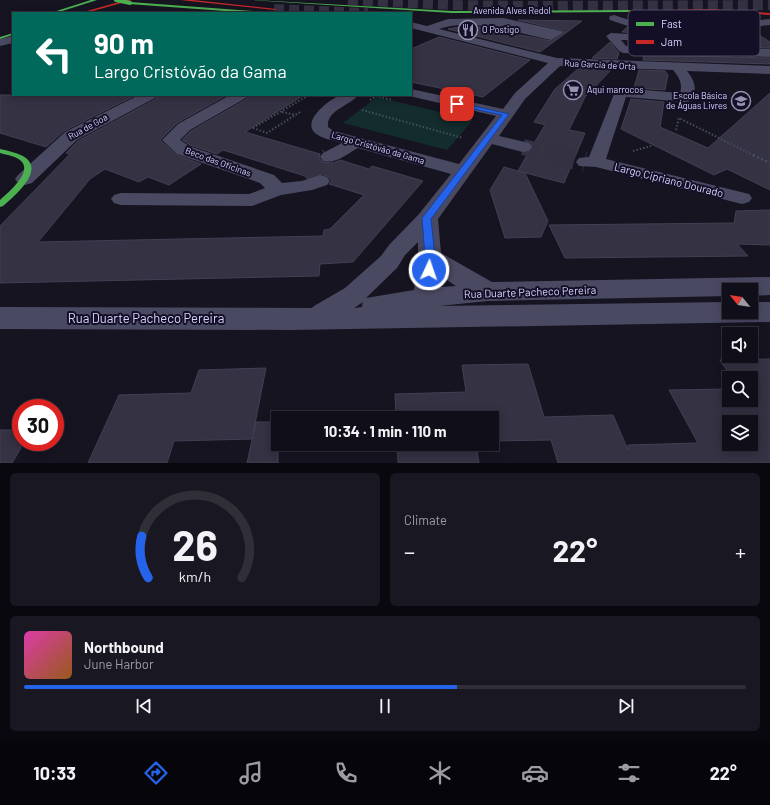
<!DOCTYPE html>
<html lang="en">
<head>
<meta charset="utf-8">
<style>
  :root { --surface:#100f19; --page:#191822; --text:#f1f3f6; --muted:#9c9ca2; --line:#302f38; --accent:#2563eb }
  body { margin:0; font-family:Barlow,sans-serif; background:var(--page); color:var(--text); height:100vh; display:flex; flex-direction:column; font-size:15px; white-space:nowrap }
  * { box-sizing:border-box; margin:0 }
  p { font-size:13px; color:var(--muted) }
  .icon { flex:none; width:22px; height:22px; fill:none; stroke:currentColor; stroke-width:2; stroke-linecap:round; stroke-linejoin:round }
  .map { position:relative; height:463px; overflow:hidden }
  .drawer { display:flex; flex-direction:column; gap:10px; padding:10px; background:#09080e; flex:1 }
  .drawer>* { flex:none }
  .hud { position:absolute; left:12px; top:12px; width:400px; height:84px; border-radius:0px; box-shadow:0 2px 10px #0003,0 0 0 1px var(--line); background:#00695c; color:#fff; overflow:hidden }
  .needle { width:26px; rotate:300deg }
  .controls { position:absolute; left:722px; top:283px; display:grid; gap:8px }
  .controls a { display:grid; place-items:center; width:36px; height:36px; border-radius:0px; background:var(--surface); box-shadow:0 2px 10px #0003,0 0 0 1px var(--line); font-size:20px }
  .speed { position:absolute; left:12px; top:399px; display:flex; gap:8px; font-size:20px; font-weight:700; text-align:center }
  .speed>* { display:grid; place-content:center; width:52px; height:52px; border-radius:50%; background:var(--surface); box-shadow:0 2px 10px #0003,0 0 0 1px var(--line); line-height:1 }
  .speed .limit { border:6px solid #d22; background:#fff; color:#111 }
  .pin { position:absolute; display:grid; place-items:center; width:34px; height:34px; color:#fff; margin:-17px; border-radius:8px; box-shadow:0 2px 6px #0006 }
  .me { position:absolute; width:44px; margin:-22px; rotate:3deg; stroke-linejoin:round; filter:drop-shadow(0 0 3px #0008) }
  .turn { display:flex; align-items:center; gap:14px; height:84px; padding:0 16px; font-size:18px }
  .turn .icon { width:52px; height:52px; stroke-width:2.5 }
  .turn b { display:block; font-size:28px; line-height:34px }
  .big { font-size:30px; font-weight:700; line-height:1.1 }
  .drawer .tile { flex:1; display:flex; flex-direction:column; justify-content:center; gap:6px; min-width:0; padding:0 14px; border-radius:6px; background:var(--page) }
  .drawer .dial { align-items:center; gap:0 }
  .dial svg { height:104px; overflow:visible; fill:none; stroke:var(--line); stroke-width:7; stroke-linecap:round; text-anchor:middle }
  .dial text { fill:var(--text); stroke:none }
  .song { display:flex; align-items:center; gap:12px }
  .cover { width:48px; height:48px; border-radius:6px; background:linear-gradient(135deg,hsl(320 70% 55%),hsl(30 70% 35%)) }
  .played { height:4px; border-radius:2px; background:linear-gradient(90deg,var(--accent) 60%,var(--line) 60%) }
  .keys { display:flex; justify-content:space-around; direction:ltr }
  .heat { display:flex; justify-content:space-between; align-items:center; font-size:22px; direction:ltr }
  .drawer .tiles { flex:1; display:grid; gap:10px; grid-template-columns:1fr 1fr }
  .tile:last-child { grid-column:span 2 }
  .trip { position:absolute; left:271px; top:411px; width:228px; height:40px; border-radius:0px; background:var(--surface); box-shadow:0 2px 10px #0003,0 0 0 1px var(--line); font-weight:700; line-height:40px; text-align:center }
  .tabs { display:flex; height:64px; justify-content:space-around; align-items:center; background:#06060a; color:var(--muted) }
  .tabs .icon { width:28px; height:28px }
  .tabs .active { color:var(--accent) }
  .tabs b { font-size:18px; color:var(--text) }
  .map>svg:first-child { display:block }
  .green { fill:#132c2d }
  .building { fill:#343243; stroke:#433f54; fill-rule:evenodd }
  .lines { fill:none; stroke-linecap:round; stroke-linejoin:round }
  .street-tunnel-far2 { stroke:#333142; stroke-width:10; stroke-dasharray:10 5; stroke-linecap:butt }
  .street-tunnel-far1 { stroke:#333142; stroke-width:16; stroke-dasharray:16 8; stroke-linecap:butt }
  .street-tunnel { stroke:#333142; stroke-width:20; stroke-dasharray:20 10; stroke-linecap:butt }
  .highway-tunnel { stroke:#333142; stroke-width:10; stroke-dasharray:10 5; stroke-linecap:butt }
  .path-far1 { stroke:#44505f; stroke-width:2; stroke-dasharray:1.5 2; stroke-linecap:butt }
  .path { stroke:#44505f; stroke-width:2.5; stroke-dasharray:2 2.5; stroke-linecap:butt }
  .street { fill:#4a4962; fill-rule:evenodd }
  .fast { fill:#4caf50; fill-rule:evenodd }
  .jam { fill:#c62828; fill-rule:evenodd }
  .fast-bridge { stroke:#4caf50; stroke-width:4 }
  .route { fill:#2563eb; stroke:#184099 }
  .labels { text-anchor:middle; stroke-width:4; stroke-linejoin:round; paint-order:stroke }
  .far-street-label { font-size:9px; fill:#d9d4ff; stroke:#130f26 }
  .far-poi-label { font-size:9px; fill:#d9d4ff; stroke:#130f26; text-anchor:start }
  .street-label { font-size:11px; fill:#d9d4ff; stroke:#130f26 }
  .near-street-label { font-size:13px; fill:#d9d4ff; stroke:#130f26 }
  .key { fill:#130f26; stroke:#4e4a67; stroke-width:1 }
  .key-label { font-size:11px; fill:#d9d4ff }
</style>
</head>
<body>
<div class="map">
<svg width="770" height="463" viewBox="0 0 770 463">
  <rect width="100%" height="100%" fill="#161421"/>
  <path class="green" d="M377,97L473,120L447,150L343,123Z"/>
  <path class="building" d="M518,20L582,21L540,52L448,29L466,26L480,27L551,41L564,33L562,30Z
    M627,27L748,28L770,42V48L667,46L650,34L622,32Z
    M439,37L530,60L483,97L411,82V49Z
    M610,42L619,53L617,59L592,58Z
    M644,55L770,58V64L643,60Z
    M579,68L612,69L585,97L569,130L585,133L564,183L518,171L528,153L533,148V145L545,125L534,122L555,89Z
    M639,70L665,71L668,75L665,90L634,88Z
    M770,93V190L727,169L714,175L621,129L631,99L664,102L660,127L708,148Z
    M0,95H136L64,131L46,147L0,133Z
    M158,95H227L177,123L160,140L177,155L201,164L169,185L148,177L139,182L105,169L90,179L38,242L323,236L324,230L330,229L364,195L329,184L332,181L327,176L320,174L308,177L223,150L217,154L190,145L182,140L191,131L247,99L249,95H304L245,132L320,154L319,158L323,162L333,163L340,160L369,169L372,166L423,181L353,262L320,264L319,276L0,283V226L70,154L66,153L78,141L156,99Z
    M504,167L525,173L548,221L541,237L505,238L490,190Z
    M770,210V245L737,244L748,256L565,258L549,225L734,223L736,211Z
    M770,359V463H558L551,440L492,441V418H396L395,394L466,392L462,365L528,364L544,417L613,415L628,450V445L698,443L669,390L729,389V400H751V378H732L720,360ZM729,422H751V444H729Z
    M266,368L252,439L174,441L167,463H88L119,395L191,393L199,370Z
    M256,422H278V463H247Z
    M0,430H21V448L12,463H0Z
    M397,444H476L479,463H398Z"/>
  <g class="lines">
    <path class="street-tunnel-far2" d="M698,26L708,33"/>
    <path class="street-tunnel-far1" d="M523,147L559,156"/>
    <path class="street-tunnel" d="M555,155L585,162
      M305,177L329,157"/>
    <path class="highway-tunnel" d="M348,0L452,5L529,6L770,5
      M274,9L368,13"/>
    <path class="path-far1" d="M370,100L376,96L393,100
      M362,110L463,138
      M282,112L296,115
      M253,128L267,133L300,112
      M253,128L309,95
      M676,130L679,118L755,156
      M633,151L651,146"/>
    <path class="path" d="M753,155L770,163"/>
    <path class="street" d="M614,15L629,20L751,21L770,19V25L751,27L628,26L610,20L609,18L610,16Z
      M503,18L562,31L563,33L551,40C517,33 473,17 439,29L557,58L770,66V74L687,71C695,81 698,90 690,101L685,102L626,97L606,159L749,194L752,198L749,202L742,204L596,167L579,166L576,162L579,158L589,157L616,89L621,88L680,93C683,84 679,77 673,70L560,66L525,99L499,136L529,143L532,147L529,151L523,152L492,144L438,219L441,253L492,282L770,277V295L751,296V290H729V296L488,301L439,306L729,302V312H751V302H770V322L291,330L0,329V307L312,308L314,306L345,288L381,256L389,245L419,214L451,174L358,148C347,154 336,164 323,161L320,157L323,153L342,143C333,140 322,139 315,133C301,121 331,97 342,95C347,94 353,95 358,95C350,106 326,110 328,127L334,131L459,164L496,116L405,95H411V89L503,109L515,93L548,63L411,28V22L427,26L448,19ZM418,242V266L414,290L366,298L397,268L405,255ZM441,276L456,286L440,287ZM363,301L362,307L354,308L363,302Z
      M611,33L648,35L654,37L666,47L770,49V57L623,53L619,51L606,36ZM621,40H643L652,46H626Z
      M13,36V43L0,46V39Z
      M139,95H157L155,98L77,140L32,183L25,185L18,183L15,179L18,175L65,132Z
      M230,95H248L246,98L190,130L180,140L189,146L274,175L282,183L302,181L320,175L327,177L330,181L327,185L312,190L281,195L252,206L121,205L114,203L111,199L114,195L121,193L249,194L265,188L260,183L177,154L162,140L178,124Z"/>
    <path class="fast" d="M91,0H97L56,13H50Z
      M252,0L452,11L629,10L631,11L629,12L452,13Z
      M130,2L268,12L270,13H252L129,4Z
      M13,33V35L0,39V37Z
      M0,149C9,151 19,153 26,158C44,172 13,197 3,206L0,207V200C8,193 33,172 21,161C16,156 7,155 0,153Z"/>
    <path class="jam" d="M126,0H132L86,13H80Z
      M180,0H193L276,9L274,10Z
      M711,9L770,13V15L711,11L629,12L627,11Z"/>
    <path class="fast-bridge" d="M116,0L130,3"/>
  </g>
  <path class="route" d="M455,102L509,114L431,219L435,257L434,270L429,274L424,270L425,257L422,218L502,115L455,105Z"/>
  <defs>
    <symbol id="restaurant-ring" viewBox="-11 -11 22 22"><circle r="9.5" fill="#130f26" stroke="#9591b1" stroke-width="1.5"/><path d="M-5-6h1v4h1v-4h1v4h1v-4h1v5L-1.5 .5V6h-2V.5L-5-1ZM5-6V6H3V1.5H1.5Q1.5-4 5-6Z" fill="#9591b1"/></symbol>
    <symbol id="supermarket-ring" viewBox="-11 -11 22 22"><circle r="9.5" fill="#130f26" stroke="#9591b1" stroke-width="1.5"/><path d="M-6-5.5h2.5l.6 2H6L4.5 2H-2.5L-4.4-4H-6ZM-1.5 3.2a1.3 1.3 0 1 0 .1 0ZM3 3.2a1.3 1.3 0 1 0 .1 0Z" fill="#9591b1"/></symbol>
    <symbol id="school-ring" viewBox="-11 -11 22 22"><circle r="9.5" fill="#130f26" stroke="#9591b1" stroke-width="1.5"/><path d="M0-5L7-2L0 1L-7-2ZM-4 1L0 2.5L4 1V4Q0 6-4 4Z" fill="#9591b1"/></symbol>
  </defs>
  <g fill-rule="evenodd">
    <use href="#restaurant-ring" x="457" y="19" width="22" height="22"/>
    <use href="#supermarket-ring" x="562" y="79" width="22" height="22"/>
    <use href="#school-ring" x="730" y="90" width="22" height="22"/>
  </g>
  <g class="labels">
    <g class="far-street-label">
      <text x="512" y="14">Avenida Alves Redol</text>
      <text transform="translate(600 65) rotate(3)" y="3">Rua Garcia de Orta</text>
      <text transform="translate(88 127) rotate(-29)" y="3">Rua de Goa</text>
      <text transform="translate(378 148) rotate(16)" y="3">Largo Cristóvão da Gama</text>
      <text transform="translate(218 162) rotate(20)" y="3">Beco das Oficinas</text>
    </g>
    <g class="far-poi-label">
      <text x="482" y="33">O Postigo</text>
      <text x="587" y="93">Aqui marrocos</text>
      <text x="727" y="99" text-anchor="end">Escola Básica<tspan x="727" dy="10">de Águas Livres</tspan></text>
    </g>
    <g class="street-label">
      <text transform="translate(669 180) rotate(14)" y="4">Largo Cipriano Dourado</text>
      <text transform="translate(530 292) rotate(-2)" y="4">Rua Duarte Pacheco Pereira</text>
    </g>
    <g class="near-street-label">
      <text x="146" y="323">Rua Duarte Pacheco Pereira</text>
    </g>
  </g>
  <rect x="628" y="10" width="132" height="46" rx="6" class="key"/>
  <rect x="636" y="22" width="18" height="4" fill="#4caf50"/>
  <rect x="636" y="40" width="18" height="4" fill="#c62828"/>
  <g class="key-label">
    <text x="661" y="28">Fast</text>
    <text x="661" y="46">Jam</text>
  </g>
</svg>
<div class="controls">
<a><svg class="needle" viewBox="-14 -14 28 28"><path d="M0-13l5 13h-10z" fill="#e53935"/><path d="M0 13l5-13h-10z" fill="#9c9ca2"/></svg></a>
<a><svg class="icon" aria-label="sound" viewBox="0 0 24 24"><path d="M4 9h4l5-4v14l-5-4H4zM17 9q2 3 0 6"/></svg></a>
<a><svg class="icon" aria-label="search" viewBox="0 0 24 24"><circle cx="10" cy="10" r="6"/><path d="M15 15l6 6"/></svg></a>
<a><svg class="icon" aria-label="layers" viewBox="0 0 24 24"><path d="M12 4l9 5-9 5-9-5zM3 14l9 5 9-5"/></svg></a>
</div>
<div class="speed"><div class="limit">30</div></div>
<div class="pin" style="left:457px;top:104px;background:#d93025"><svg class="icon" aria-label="arrive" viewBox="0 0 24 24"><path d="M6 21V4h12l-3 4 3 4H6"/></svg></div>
<svg class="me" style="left:429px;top:270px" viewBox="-20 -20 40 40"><circle r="17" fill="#2563eb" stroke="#fff" stroke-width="3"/><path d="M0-11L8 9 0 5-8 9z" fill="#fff"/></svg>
<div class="trip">10:34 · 1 min · 110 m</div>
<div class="hud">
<div class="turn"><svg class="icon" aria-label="left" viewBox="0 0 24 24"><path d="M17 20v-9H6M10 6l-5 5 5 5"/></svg><div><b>90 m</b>Largo Cristóvão da Gama</div></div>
</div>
</div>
<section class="drawer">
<div class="tiles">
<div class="tile dial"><svg viewBox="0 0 100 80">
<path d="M14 69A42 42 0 1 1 86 69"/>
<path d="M14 69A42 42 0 0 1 9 37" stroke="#2563eb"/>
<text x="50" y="56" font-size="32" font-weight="700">26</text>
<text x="50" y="72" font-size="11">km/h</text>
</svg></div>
<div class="tile"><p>Climate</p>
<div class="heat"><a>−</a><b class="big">22°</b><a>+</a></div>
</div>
<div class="tile">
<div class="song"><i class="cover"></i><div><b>Northbound</b><p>June Harbor</p></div></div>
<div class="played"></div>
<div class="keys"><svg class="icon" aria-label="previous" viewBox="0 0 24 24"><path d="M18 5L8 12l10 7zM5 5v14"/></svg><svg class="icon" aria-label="pause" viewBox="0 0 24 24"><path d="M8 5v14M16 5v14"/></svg><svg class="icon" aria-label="next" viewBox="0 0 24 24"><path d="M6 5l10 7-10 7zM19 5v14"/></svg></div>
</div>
</div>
</section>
<nav class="tabs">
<b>10:33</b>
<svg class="icon active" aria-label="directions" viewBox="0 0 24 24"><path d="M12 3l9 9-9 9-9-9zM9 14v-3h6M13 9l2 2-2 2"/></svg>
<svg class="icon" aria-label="music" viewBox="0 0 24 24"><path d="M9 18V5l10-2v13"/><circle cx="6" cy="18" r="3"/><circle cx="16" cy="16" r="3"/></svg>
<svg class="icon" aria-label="phone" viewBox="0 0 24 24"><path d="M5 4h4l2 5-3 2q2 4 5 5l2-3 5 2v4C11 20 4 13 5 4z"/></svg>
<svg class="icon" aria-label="climate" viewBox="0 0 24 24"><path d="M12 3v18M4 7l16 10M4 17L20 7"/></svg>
<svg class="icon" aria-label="car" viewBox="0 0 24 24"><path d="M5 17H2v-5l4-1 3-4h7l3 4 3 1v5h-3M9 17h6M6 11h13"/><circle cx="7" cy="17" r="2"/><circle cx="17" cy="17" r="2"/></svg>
<svg class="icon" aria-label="filters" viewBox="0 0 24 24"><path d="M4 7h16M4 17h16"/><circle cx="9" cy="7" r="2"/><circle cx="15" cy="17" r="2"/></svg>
<b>22°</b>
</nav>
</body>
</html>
